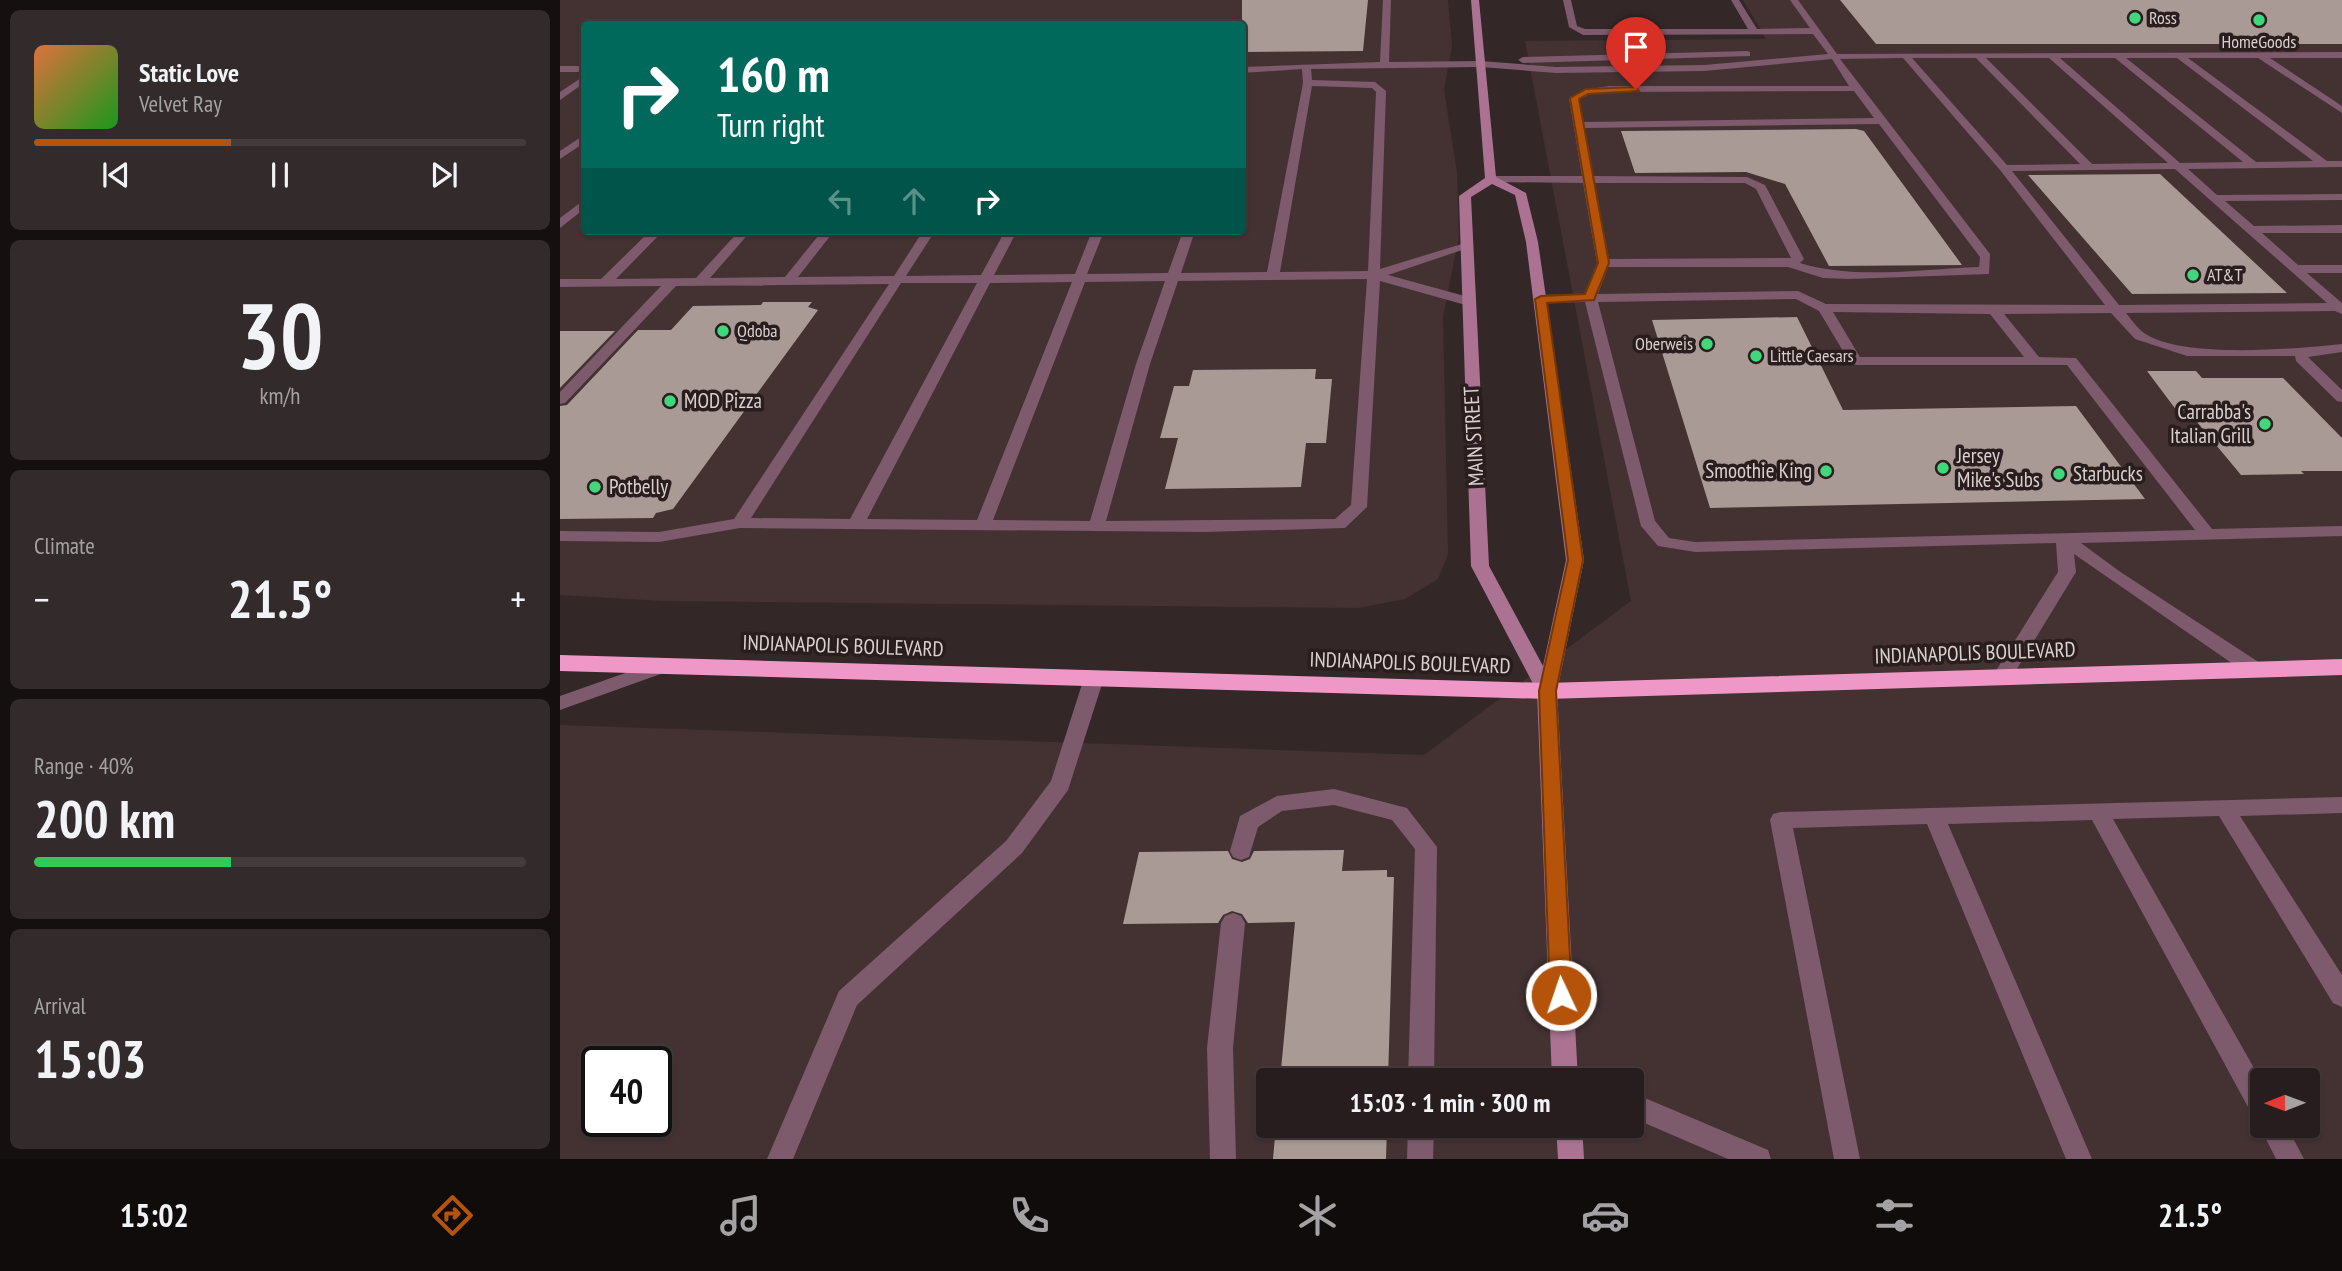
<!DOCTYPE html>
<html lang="en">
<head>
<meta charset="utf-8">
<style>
  :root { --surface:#271d1e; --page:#332a2b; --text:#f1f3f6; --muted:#a4a2a4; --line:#433b3c; --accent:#b45309 }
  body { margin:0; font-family:"PT Sans Narrow",sans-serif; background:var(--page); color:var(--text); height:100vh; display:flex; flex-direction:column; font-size:26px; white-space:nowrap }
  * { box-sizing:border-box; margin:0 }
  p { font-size:23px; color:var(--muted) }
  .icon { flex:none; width:38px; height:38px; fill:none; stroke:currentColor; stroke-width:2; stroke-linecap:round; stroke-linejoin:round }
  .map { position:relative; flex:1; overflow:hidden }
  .panel { display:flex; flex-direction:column; gap:10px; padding:10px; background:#151010; width:560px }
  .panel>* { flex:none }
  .hud { position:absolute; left:21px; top:21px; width:665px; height:214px; border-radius:7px; box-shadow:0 2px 5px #0004,0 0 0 2px var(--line); background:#00695c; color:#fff; overflow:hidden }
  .needle { width:46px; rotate:269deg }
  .tools { position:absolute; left:1690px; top:1068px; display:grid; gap:14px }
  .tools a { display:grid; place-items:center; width:70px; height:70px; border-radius:7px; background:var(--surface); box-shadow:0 2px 5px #0004,0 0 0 2px var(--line); font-size:35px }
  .speed { position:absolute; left:21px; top:1046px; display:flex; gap:14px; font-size:35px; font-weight:700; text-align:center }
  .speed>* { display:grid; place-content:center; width:91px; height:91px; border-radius:50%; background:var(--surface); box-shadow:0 2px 5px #0004,0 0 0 2px var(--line); line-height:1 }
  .speed .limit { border:4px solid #111; border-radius:10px; background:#fff; color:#111 }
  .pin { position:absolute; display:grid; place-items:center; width:60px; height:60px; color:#fff; margin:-72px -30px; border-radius:50% 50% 50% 0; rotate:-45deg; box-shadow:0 0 7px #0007 }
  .pin .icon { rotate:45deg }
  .me { position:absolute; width:77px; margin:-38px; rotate:357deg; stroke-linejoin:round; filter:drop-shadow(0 0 5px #0008) }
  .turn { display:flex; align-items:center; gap:24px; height:147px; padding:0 21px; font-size:32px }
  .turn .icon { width:91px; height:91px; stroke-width:2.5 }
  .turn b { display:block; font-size:49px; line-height:60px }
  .lanes { display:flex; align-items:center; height:66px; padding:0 21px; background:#0003; justify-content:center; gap:35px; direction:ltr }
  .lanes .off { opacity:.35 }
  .big { font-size:52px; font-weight:600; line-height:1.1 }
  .panel .card { flex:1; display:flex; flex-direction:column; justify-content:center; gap:10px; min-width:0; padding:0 24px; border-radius:10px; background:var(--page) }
  .panel .dial { align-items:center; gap:0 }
  .dial b { font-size:91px; line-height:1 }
  .song { display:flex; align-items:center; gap:21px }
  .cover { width:84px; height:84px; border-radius:10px; background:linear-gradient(135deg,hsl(20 70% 55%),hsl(120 70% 35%)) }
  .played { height:7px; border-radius:4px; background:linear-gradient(90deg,var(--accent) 40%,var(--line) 40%) }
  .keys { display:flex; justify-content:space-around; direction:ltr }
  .heat { display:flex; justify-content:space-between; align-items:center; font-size:38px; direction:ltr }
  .charge { height:10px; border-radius:5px; background:linear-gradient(90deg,#34c759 40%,var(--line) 0) }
  .trip { position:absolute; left:696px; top:1068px; width:388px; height:70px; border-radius:7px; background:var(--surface); box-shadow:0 2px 5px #0004,0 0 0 2px var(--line); font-weight:600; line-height:70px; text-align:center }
  .dock { display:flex; height:112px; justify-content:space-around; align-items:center; background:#100c0c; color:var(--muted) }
  .dock .icon { width:49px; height:49px }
  .dock .active { color:var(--accent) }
  .dock b { font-size:32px; color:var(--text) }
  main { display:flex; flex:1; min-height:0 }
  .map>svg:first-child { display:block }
  .built { fill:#443233; fill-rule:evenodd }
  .building { fill:#a99a95 }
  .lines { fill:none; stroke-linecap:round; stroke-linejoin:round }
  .lane { fill:#7d5a6c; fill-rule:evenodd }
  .secondary { fill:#ab7391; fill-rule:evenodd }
  .highway { fill:#ef98c7; fill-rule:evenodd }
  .route { fill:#b45309; stroke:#753606; stroke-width:2 }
  .poi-dot { fill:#41d77c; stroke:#2a1d1e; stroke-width:2.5 }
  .labels { text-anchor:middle; stroke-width:7; stroke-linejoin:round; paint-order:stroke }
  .far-poi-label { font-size:18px; fill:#d9d1d1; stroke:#2a1d1e; text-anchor:start }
  .poi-label { font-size:21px; fill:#d9d1d1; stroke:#2a1d1e; text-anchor:start }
  .street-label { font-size:21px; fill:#d9d1d1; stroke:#2a1d1e }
</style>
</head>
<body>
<main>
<section class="panel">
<div class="card">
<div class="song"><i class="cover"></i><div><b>Static Love</b><p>Velvet Ray</p></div></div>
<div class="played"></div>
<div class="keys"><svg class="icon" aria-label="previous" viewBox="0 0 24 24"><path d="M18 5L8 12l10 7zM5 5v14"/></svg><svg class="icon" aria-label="pause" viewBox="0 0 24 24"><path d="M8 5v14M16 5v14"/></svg><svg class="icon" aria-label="next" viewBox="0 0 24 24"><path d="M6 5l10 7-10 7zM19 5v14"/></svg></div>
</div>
<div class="card dial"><b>30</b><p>km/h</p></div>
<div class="card"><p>Climate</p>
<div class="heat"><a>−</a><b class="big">21.5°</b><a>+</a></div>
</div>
<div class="card"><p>Range · 40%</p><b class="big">200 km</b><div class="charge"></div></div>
<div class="card"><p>Arrival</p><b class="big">15:03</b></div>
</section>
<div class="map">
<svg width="1782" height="1159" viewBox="0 0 1782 1159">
  <rect width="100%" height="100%" fill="#342728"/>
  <path class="built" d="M0,0H888L892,46L884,90L897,172L899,236L883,316L888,554L878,579L845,599L798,608L104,601L0,595ZM24,24H682V231H24Z
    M1183,0H1782V1159H0V725L864,755L1071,601L965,41L1206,39ZM37,1062H96V1122H37ZM709,1080H1073V1125H709ZM1703,1080H1748V1125H1703Z"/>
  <path class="building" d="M682,0H808L803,51L682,52Z
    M1280,0H1782V44H1316Z
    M1296,129L1304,131L1402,265L1269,266L1225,184L1186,172L1075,173L1061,131Z
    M1600,174L1727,293L1572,294L1468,175Z
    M203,302H252L248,307L258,310L113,509L96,513L93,518L0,519V406L7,405L78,330H111L133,306L201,305Z
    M1237,317L1283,410L1516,406L1585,499L1150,508L1092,320Z
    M0,331H55L0,388Z
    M756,369L755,379H772L766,443H746L741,487L605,489L618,438H600L614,386H629L633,370Z
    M1587,371H1636L1642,378H1723L1782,438V471H1741L1744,474L1681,475L1627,410L1617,411Z
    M784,850L782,871L827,870V877H834L828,1080H720L735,922L688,923L682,914L672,911L663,915L658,923L563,924L579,852L668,851L672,859L682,862L690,859L694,851Z
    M716,1125H827L826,1159H713Z"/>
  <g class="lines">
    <path class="lane" d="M823,0H831L829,62L921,61L996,67L1144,65L1268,54L1253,34L1023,35L1009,27L1003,0H1011L1017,26L1025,29H1188L1171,0H1179L1197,29L1250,28L1230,0H1238L1277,54L1782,52V58H1710L1782,106V113L1698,58H1628L1767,161H1782V167L1628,169L1657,195L1782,194V200L1665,201L1694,226L1782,225V233H1702L1738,265H1782V273H1747L1782,303V314L1775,311L1566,313C1571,319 1577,328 1584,333C1621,359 1736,349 1782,344V352L1748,357L1782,390V402L1777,401L1736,361L1735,356H1627L1575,339L1551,313L1444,314L1479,357L1516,358L1652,529L1782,526V536L1521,543L1559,571L1700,663L1702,668L1700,673H1686L1514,554L1516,572L1449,682H1435L1432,677L1498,572L1496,543L1135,552L1098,546L1081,526L1025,302L981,303L975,299L981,295L1025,294L1037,263L1023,183L931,182L925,179L931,176H1022L1009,98L1023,90L1049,86H1289L1272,59L1144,71L996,73L921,67L751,69L752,80L815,82L826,91L820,269L905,243L911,247L828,275L912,298V304H902L820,281L807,507L785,528L645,532L180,528L99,542L0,541V531L99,532L174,519L329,284L116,286L5,403L0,404V392L101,286L0,287V279H41L90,231H103L56,279L136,278L179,231H191L150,278L225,277L262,231H274L238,277L334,276L363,231H375L346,276L421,275L445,231H457L434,275L515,274L532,231H544L527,274L608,273L623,231H635L621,273L707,272L743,83L742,69L682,73V67L820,62ZM1343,58L1440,170L1545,305L1266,304L1238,291L1038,294L1048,267H1228L1263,278L1289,279L1429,274L1430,254L1280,59ZM1352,58H1416L1520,164L1447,165ZM1426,58H1489L1608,163L1532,164ZM1500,58H1555L1683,162L1620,163ZM1566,58H1617L1753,161L1696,162ZM752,86L812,88L816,92L808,271L720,272ZM1294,91L1314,118L1023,122L1019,99L1028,95L1049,92ZM1319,124L1420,257L1419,267C1363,269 1294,280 1240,263L1244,259L1205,185L1187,177L1033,176L1024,128ZM1615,169L1767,303L1559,305L1452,171ZM1034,183H1185L1196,189L1231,258L1049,259ZM807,279L791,505L775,519L546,521L590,364L618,281ZM605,281L576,364L530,521L433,520L525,282ZM512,282L417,520L307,519L430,283ZM341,283H417L290,519L191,518ZM1236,299L1259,311L1289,361L1296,365H1507L1635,530L1135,542L1109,538L1095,521L1038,302ZM1273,312L1430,314L1464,357H1300Z
      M1187,51L1190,52V56L963,63L958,60L963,57Z
      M0,66H24V72H0Z
      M24,76V83L0,100V92Z
      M24,135V143L0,159V151Z
      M24,200V209L0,228V218Z
      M102,660L109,661L111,666L109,671L0,710V696Z
      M534,671L541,673L544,678L508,790L462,853L297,1005L233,1159H207L279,991L446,841L491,781L524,678L527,673Z
      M774,789L847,808L877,847L874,1080H848L855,849L832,820L774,805L722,811L698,827L689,857L681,860L673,857L670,851L680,816L717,796Z
      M1782,797V813L1680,816L1782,975V1007L1773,1003L1659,816L1553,819L1703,1084V1125H1726L1744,1159H1716L1699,1125L1701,1120L1694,1118L1532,820L1388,824L1532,1159H1506L1367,824L1233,828L1300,1159H1274L1210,820L1213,814L1221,812Z
      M673,913L681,916L685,923L673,1048L676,1159H650L647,1048L661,923L665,916Z
      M1073,1093L1208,1150L1211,1159H1168L1073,1118Z
      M848,1125H874L873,1159H847Z"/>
    <path class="secondary" d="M911,0H919L936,177L966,193L978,242L1024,560L997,691L1018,1080H992L977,691L911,566L899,196L925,178ZM932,184L955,195L966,242L1006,560L983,666L929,566L911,197Z
      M996,1125H1022L1024,1159H998Z"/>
    <path class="highway" d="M0,655L987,683L1782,659V675L987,699L0,671Z"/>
  </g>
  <path class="route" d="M1076,87L1079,91L1028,94L1019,99L1049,263L1034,300L987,303L1023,560L996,691L1012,995L1009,1001L1001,1004L993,1001L990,995L979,691L1008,560L975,299L981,296L1025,294L1038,263L1010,98L1026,89Z"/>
  <g class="poi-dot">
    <circle cx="1575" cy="18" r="7"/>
    <circle cx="1699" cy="20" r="7"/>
    <circle cx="1633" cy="275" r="7"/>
    <circle cx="163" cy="331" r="7"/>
    <circle cx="1147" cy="344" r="7"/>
    <circle cx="1196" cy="356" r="7"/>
    <circle cx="110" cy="401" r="7"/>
    <circle cx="1705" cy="424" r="7"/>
    <circle cx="1383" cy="468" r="7"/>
    <circle cx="1266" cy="471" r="7"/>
    <circle cx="1499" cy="474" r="7"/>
    <circle cx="35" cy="487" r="7"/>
  </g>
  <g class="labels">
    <g class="far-poi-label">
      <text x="1589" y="24">Ross</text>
      <text x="1699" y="48" text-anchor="middle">HomeGoods</text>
      <text x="1647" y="281">AT&amp;T</text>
      <text x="177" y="337">Qdoba</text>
      <text x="1133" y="350" text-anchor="end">Oberweis</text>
      <text x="1210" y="362">Little Caesars</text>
    </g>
    <g class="poi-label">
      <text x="124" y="408">MOD Pizza</text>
      <text x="1691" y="419" text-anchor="end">Carrabba's<tspan x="1691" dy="24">Italian Grill</tspan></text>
      <text x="1397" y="463">Jersey<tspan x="1397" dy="24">Mike's Subs</tspan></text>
      <text x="1252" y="478" text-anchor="end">Smoothie King</text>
      <text x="1513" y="481">Starbucks</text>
      <text x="49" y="494">Potbelly</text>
    </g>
    <g class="street-label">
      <text transform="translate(914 436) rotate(-93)" y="7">MAIN STREET</text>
      <text transform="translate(283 646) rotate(2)" y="7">INDIANAPOLIS BOULEVARD</text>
      <text transform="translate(1415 653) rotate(-2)" y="7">INDIANAPOLIS BOULEVARD</text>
      <text transform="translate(850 663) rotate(2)" y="7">INDIANAPOLIS BOULEVARD</text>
    </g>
  </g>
</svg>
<div class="tools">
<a><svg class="needle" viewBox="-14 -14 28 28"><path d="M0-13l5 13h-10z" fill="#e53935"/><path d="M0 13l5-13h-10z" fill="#a4a2a4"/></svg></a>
</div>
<div class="speed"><div class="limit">40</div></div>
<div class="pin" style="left:1076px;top:89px;background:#d93025"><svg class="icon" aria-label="arrive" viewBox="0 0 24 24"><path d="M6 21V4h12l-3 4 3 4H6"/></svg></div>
<svg class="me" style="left:1001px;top:995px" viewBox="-20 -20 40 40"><circle r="17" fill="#b45309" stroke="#fff" stroke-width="3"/><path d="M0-11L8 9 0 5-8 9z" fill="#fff"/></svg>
<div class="trip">15:03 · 1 min · 300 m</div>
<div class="hud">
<div class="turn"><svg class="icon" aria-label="right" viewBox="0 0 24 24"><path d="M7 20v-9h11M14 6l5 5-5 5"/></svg><div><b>160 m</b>Turn right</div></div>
<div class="lanes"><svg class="icon off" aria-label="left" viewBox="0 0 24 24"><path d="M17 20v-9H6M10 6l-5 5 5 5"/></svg><svg class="icon off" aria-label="ahead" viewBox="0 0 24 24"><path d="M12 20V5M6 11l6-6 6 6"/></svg><svg class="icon" aria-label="right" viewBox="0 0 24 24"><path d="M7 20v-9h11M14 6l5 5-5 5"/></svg></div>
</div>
</div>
</main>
<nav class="dock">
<b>15:02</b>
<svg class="icon active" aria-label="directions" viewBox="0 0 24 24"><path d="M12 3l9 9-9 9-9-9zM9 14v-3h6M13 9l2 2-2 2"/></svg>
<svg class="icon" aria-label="music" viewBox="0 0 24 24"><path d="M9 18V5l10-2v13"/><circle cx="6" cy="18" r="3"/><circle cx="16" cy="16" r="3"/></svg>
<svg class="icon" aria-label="phone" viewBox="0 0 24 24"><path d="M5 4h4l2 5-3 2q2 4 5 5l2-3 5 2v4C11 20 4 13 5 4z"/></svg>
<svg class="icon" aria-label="climate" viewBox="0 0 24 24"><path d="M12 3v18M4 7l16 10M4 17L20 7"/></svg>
<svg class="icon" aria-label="car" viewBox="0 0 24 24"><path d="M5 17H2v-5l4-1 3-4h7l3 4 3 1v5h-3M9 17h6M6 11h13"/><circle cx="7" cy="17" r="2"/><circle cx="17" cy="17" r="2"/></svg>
<svg class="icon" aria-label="filters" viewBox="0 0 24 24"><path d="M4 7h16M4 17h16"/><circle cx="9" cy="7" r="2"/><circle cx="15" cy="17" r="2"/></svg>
<b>21.5°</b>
</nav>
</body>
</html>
